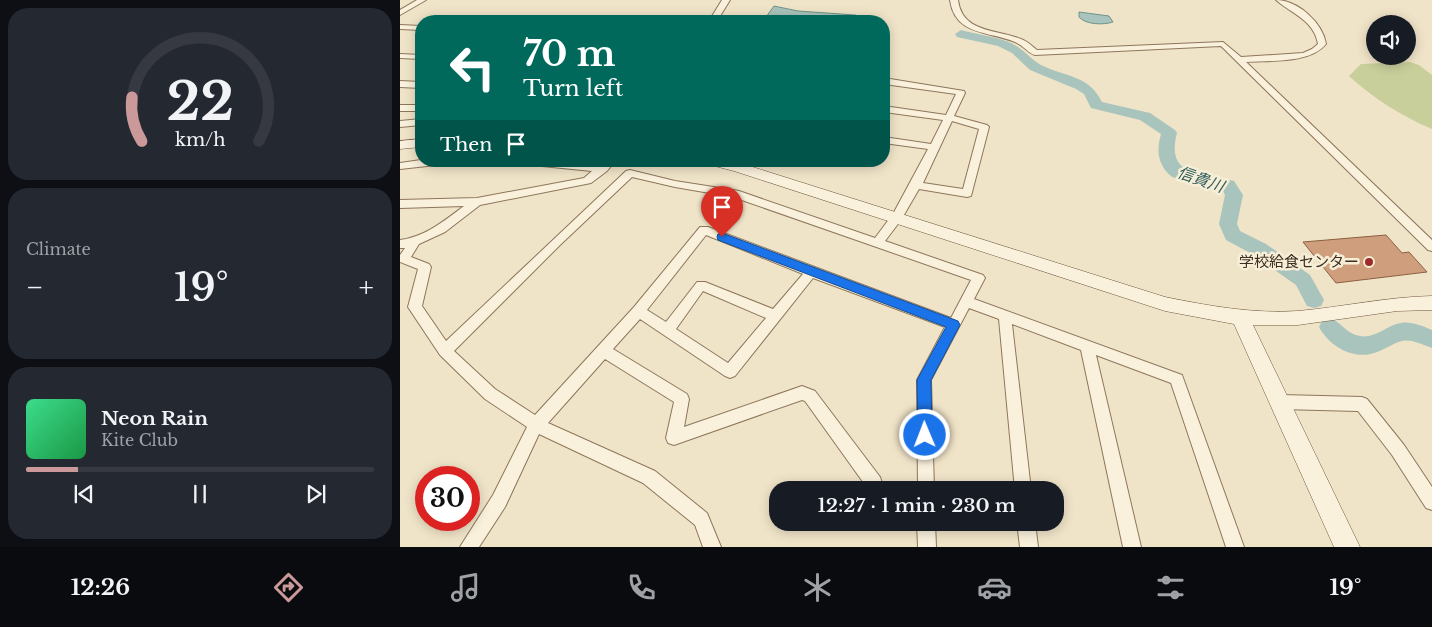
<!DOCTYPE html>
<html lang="en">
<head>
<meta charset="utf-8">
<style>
  :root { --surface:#171b24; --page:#242831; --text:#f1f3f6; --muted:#9ea1a6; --line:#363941; --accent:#cc999b }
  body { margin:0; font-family:"Libre Baskerville","Noto Sans JP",serif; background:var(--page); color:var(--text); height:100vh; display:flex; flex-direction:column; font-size:19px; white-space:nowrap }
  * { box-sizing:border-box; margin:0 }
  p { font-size:16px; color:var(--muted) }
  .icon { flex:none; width:28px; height:28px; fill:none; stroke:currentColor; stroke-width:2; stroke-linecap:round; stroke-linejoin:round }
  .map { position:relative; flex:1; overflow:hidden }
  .drawer { display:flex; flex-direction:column; gap:8px; padding:8px; background:#0d0f14; width:400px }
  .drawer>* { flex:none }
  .top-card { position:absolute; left:15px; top:15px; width:475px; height:152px; border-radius:20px; box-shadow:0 2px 12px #0003; background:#00695c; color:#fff; overflow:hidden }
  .buttons { position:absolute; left:966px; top:15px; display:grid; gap:10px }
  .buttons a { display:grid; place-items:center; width:50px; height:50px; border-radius:50%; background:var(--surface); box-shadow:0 2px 12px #0003; font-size:25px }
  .speed { position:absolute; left:15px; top:466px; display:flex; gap:10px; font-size:25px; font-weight:700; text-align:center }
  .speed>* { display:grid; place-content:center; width:65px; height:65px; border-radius:50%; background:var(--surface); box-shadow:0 2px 12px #0003; line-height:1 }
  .speed .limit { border:8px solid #d22; background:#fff; color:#111 }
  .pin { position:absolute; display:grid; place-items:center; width:42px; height:42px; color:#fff; margin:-51px -21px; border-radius:50% 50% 50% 0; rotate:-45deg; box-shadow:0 0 5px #0007 }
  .pin .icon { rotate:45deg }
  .me { position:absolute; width:55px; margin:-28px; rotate:359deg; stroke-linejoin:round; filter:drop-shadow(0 0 4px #0008) }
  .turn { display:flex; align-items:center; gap:18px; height:105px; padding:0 25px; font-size:22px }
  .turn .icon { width:65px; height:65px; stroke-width:2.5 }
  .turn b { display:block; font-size:35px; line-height:42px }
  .then { display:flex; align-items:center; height:48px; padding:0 25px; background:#0003; gap:10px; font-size:19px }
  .big { font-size:38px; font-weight:600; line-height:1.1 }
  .drawer .widget { flex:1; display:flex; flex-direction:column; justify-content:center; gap:8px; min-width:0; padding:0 18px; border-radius:20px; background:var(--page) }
  .drawer .dial { align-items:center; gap:0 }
  .dial svg { height:130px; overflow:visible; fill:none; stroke:var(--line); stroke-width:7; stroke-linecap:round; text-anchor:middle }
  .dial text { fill:var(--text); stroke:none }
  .song { display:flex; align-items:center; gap:15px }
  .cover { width:60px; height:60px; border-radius:8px; background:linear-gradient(135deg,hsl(150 70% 55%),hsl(140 70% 35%)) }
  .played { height:5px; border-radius:2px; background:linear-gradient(90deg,var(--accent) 15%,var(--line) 15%) }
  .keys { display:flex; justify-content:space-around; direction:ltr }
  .heat { display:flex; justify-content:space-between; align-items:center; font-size:28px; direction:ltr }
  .trip { position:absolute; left:369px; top:481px; width:295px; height:50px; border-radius:20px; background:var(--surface); box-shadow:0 2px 12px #0003; font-weight:600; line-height:50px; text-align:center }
  .dock { display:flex; height:80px; justify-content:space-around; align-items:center; background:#090b0e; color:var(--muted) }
  .dock .icon { width:35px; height:35px }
  .dock .active { color:var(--accent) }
  .dock b { font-size:22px; color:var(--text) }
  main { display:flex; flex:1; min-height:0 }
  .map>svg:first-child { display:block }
  .green { fill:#c9cf9b }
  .water { fill:#a9c4bc; stroke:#6f938a }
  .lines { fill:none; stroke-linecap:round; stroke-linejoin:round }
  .river { fill:#a9c4bc; fill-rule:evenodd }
  .building { fill:#cf9f7d; stroke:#8d5f41 }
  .street-casing { stroke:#8d765c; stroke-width:2 }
  .secondary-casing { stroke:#6f573f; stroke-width:1 }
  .street { fill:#faf1dc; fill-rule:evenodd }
  .secondary { fill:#faf1dc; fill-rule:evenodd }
  .route { fill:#1a73e8; stroke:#114b97 }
  .poi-dot { fill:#9e2a2b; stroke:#f7eed8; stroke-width:2 }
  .labels { text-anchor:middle; stroke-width:5; stroke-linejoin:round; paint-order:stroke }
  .poi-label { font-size:15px; fill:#3d2e20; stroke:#f7eed8; text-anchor:end }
  .water-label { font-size:16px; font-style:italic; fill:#2f5d5a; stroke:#f7eed8 }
</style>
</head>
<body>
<main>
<section class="drawer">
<div class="widget dial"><svg viewBox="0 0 100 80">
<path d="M14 69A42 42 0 1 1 86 69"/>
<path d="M14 69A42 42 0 0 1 8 42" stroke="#cc999b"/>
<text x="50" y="56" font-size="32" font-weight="700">22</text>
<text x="50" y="72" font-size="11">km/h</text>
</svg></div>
<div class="widget"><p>Climate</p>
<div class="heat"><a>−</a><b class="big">19°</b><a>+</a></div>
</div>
<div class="widget">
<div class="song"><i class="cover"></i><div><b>Neon Rain</b><p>Kite Club</p></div></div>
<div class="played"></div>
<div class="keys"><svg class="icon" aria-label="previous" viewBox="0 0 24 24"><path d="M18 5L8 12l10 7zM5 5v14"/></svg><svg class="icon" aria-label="pause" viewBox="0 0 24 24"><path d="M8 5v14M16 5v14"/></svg><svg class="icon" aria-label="next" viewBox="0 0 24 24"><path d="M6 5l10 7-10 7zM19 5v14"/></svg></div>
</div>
</section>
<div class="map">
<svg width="1032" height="547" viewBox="0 0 1032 547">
  <rect width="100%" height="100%" fill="#f0e4c8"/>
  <path class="green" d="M1010,62L1019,65L1032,75V129C1001,116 973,98 949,76L961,64Z"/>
  <path class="water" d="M374,6L398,11L455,15L462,17L454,21H363Z
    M679,12L709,16L713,22C704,25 686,25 679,17Z"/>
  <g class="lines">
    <path class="river" d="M561,30C576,34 592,36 606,41C623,47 628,58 641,65C665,77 689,75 702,102L750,113L775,130L777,133C765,178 802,173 834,181L843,195L837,224L840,231L866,244L910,275L924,300L921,306L914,308L907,306L896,285L852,254L826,240L819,224L825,195L822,189L772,177C758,165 756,152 761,134L740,120L691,108L684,94L676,89L630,70L612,53L598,46L557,37L555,34Z
      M930,318C941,322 948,335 960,336C975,339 987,325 1001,323C1011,321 1022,326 1032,330V348C1023,345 1012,339 1002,341C993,343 984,350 974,353C953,360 929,346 919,327L922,321Z"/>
  </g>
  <path class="building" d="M986,235L1002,253L1009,252L1027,272L936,283L903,242Z"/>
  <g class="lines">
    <defs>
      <path id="street" d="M17,0H26L0,15V10Z
        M322,0H330L317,21H309Z
        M550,0H558C562,33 596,29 621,39C627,41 632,46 637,50L823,42L841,57L903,53L912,49L918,44C914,20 892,14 876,0C898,0 923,23 926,44C910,64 870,60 846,62L1032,240V251L1028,250L821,46L635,55C628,53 623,45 615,42C589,31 555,36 550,0Z
        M0,25L21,26V30L0,29Z
        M0,54L21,55V59L0,58Z
        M484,78L564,91L565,93L554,116L587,125L589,127L571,196L567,197L519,189L501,220L485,241L583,275L585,278L574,299L782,375L844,547H826L771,383L696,355L741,547H723L681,350L612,324L631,490H615L599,319L569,308L531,380L534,490H518L517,380L545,327L413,278L335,376L330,378L325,376L240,319L213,349L287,394L289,399L284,427L402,386L415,391L480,477L482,483L480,489H468L405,401L402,400L274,445L268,443L266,438L274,402L205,359L148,423L255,471L307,513L321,547H303L295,525L243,483L139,434L105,507L79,547H60L93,495L127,427L85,399L40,355L8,307L18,269L0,262V255L5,248H0V240C25,237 44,221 64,206L0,208V200L77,198L184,178L192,171L122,164L117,161H157L199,165L203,161H215L207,171L191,183L80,205L45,232L19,244L11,257L29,264L31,267L22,306L46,341L226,171L230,170L275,181L339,191L475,238L493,214L528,149L484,143V137L531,144L543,120L484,112V106L546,115L556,94L484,84ZM552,121L579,129L563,189L523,183ZM232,177L275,187L333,197L571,280L551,318L308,227H300L234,307L135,415L95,389L54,351L160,245ZM306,235L403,274L373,309L305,282H297L266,322L247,310ZM303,291L366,318L328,363L276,329Z
        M0,81L21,82V88L0,87Z
        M0,105H21V111H0Z
        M21,119V125L0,127V121Z
        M21,160V161H50L45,164L0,169V163Z
        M881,395L962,397L967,399L1004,445L1032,487V510L1026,508L992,455L958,411L881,409L876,407L873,402L876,397Z
        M517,522H535L536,547H518Z
        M617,522H635L638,547H620Z"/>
      <path id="secondary" d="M21,139V147L0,149V141Z
        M305,161H333L343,164L765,297C809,306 854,314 898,311C943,307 986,297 1032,296V310L997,311L898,325H853L960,547H934L834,324L765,311L334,171L307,164Z"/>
    </defs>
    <use href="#street" class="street-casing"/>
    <use href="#secondary" class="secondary-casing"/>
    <use href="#street" class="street"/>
    <use href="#secondary" class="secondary"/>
  </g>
  <path class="route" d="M322,233L558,321L560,325L531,380L532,435L530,440L525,442L520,440L518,435L517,380L546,327L318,240L317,237L318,234Z"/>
  <circle class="poi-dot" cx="969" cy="262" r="5"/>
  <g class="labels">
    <g class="poi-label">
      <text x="959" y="267">学校給食センター</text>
    </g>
    <g class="water-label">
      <text transform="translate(801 179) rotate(19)" y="6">信貴川</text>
    </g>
  </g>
</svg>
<div class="buttons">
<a><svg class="icon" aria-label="sound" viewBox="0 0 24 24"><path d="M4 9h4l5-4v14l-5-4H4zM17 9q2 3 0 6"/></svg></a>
</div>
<div class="speed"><div class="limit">30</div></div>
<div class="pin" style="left:322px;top:237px;background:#d93025"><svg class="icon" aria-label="arrive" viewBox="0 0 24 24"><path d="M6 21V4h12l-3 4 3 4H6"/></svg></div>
<svg class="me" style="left:525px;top:435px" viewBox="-20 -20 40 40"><circle r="17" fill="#1a73e8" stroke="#fff" stroke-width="3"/><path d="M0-11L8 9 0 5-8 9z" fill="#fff"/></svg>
<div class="trip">12:27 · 1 min · 230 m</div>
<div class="top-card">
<div class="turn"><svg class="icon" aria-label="left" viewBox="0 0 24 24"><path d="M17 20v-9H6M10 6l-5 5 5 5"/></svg><div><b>70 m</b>Turn left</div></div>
<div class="then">Then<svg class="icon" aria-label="arrive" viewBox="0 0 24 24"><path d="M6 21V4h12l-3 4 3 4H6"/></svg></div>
</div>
</div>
</main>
<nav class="dock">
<b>12:26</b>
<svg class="icon active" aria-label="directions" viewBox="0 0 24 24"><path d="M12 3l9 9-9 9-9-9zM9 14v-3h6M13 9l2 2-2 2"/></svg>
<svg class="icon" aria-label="music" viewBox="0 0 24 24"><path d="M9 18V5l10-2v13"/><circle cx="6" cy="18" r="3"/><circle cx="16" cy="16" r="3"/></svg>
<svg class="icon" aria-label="phone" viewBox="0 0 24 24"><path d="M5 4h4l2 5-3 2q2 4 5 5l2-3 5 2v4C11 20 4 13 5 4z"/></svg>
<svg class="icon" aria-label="climate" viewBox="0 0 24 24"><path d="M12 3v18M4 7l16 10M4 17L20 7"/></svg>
<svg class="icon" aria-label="car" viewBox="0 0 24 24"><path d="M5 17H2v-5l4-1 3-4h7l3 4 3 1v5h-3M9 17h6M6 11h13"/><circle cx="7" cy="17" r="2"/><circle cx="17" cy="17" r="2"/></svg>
<svg class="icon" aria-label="filters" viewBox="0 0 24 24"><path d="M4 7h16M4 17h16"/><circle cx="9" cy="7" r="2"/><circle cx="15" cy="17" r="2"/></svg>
<b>19°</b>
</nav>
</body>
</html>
